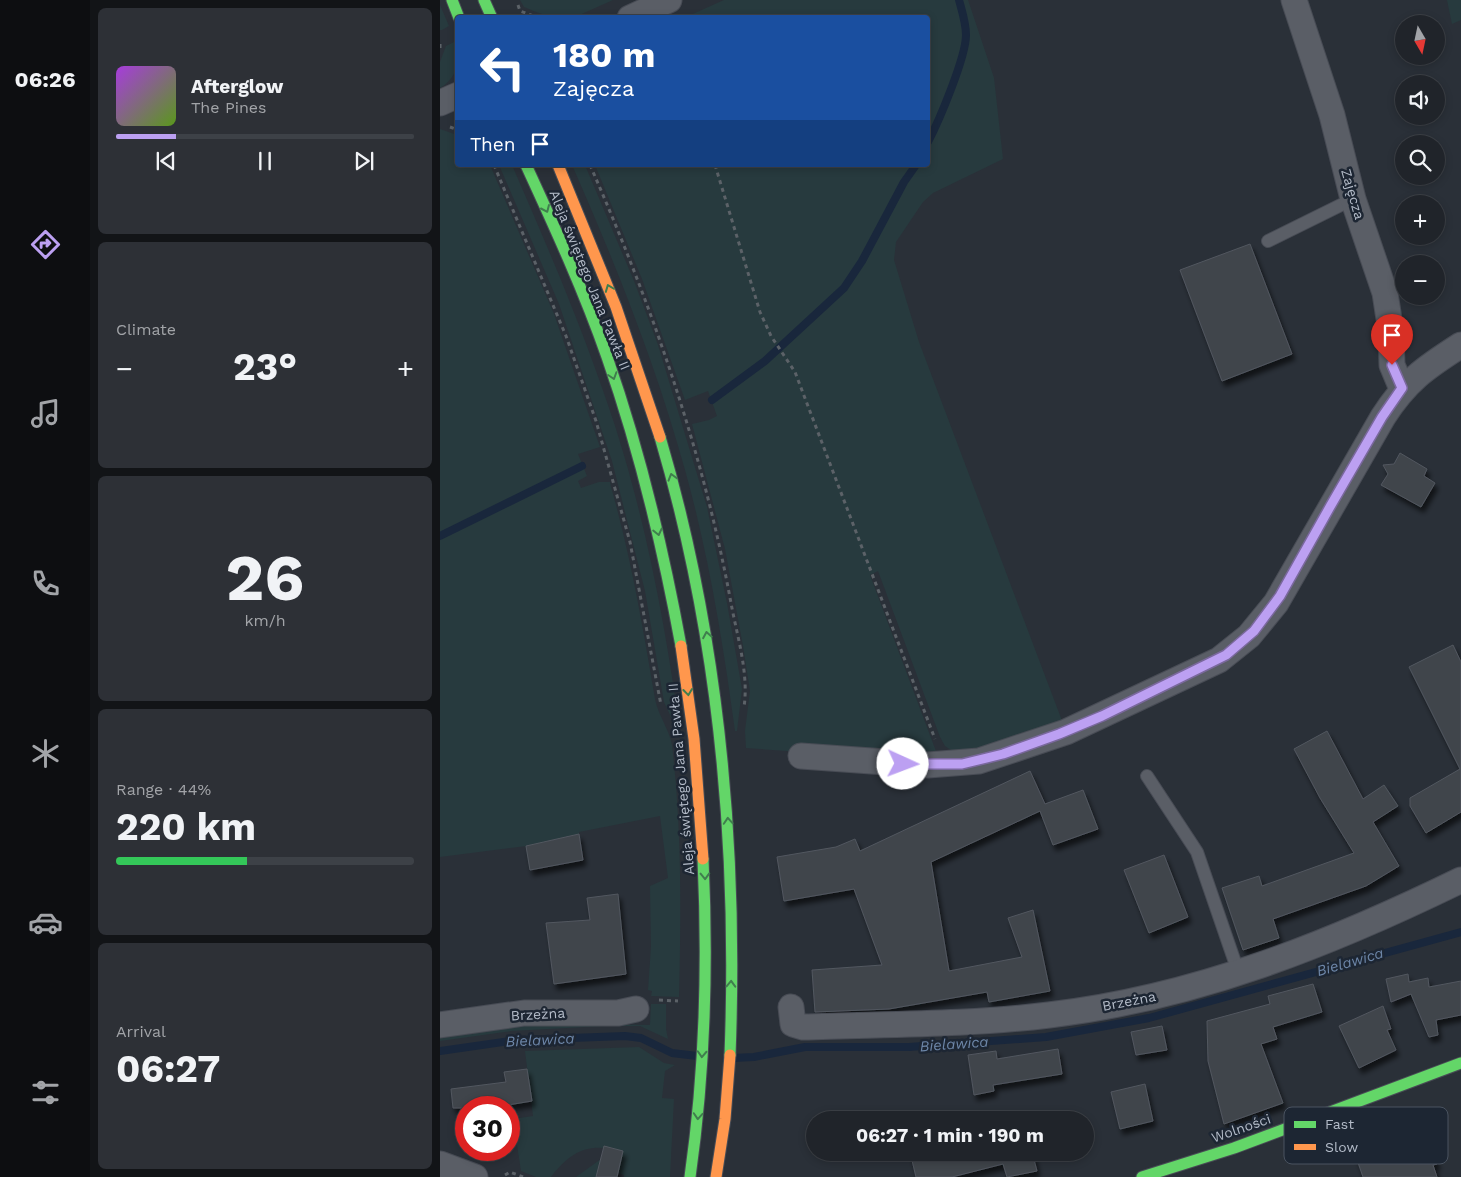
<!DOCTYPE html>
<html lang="en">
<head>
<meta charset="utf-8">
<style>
  :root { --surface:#20242a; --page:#2d3036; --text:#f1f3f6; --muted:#a2a4a8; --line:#3d4147; --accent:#bca0f2 }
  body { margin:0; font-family:"Work Sans",sans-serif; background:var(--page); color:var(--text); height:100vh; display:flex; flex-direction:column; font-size:19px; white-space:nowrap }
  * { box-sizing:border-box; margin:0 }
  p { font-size:16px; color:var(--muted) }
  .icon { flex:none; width:28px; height:28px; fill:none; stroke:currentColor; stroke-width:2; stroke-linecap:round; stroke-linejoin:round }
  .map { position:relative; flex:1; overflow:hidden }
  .side { display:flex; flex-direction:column; gap:8px; padding:8px; background:#121417; width:350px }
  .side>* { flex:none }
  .guide { position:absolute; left:15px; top:15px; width:475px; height:152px; border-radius:5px; box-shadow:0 2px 8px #0003,0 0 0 1px var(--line); background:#1a4fa0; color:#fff; overflow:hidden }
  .needle { width:32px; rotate:171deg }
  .buttons { position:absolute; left:955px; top:15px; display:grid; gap:10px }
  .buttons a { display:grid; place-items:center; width:50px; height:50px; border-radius:50%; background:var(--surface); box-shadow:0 2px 8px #0003,0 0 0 1px var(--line); font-size:25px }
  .speed { position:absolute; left:15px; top:1096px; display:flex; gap:10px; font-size:25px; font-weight:700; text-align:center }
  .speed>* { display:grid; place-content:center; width:65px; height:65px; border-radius:50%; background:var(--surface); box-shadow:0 2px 8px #0003,0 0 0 1px var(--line); line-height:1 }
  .speed .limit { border:8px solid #d22; background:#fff; color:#111 }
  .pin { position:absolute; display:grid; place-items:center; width:42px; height:42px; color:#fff; margin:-51px -21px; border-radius:50% 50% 50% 0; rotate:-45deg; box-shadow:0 0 5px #0007 }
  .pin .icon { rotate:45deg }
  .me { position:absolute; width:55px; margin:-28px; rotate:92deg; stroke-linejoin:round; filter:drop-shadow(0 0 4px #0008) }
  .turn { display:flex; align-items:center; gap:18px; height:105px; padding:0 15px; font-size:22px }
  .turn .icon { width:65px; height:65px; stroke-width:2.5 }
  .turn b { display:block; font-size:35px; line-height:42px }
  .then { display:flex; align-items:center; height:48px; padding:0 15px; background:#0003; gap:10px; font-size:19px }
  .big { font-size:38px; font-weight:700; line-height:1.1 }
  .side .widget { flex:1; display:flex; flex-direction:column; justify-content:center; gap:8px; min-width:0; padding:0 18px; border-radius:8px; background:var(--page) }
  .side .dial { align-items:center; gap:0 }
  .dial b { font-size:65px; line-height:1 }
  .song { display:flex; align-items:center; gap:15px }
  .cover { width:60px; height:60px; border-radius:8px; background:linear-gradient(135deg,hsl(280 70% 55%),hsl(90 70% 35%)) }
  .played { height:5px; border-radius:2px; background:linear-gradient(90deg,var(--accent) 20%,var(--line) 20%) }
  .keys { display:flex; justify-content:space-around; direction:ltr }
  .heat { display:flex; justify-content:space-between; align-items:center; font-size:28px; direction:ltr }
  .charge { height:8px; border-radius:4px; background:linear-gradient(90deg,#34c759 44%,var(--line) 0) }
  .trip { position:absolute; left:366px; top:1111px; width:288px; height:50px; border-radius:25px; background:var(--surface); box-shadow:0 2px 8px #0003,0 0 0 1px var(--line); font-weight:700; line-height:50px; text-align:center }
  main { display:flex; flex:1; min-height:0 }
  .menu { display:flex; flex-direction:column; width:90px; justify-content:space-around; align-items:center; background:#0d0e11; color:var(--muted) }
  .menu .icon { width:35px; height:35px }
  .menu .active { color:var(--accent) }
  .menu b { font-size:22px; color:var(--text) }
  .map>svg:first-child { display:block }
  .green { fill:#273a3e }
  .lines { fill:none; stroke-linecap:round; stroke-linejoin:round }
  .stream { stroke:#19273c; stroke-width:8 }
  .building { fill:#3f444c; stroke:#52575f; filter:url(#shadow) }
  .lane-casing { stroke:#484c55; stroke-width:14 }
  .street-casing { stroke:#484c55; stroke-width:27 }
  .fast-casing { stroke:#484c55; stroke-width:13 }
  .slow-casing { stroke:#484c55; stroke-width:13 }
  .path { stroke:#5c6268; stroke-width:3; stroke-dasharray:4 4; stroke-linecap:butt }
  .lane { stroke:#5a5e66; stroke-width:12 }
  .street { stroke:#5a5e66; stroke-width:25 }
  .fast { stroke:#63d668; stroke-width:11 }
  .slow { stroke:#ff974d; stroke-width:11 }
  .oneway { stroke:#407e4e }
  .route-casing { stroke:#7a689d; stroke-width:12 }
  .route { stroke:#bca0f2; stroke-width:9 }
  .labels { text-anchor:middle; stroke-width:5; stroke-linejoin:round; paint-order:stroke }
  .street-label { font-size:14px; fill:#b4bcc9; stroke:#1d2633 }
  .water-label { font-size:15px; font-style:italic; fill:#6d86a8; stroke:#1d2633 }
  .key { fill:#1d2633; stroke:#4a5360; stroke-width:1 }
  .key-label { font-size:14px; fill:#b4bcc9 }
</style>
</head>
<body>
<main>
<nav class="menu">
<b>06:26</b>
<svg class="icon active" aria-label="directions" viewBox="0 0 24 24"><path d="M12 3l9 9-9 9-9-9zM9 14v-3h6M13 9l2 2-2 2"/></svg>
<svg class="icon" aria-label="music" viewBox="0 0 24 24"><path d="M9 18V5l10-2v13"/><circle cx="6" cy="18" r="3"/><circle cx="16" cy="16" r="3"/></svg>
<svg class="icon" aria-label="phone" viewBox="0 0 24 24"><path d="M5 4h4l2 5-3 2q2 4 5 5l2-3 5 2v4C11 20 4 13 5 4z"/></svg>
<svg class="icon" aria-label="climate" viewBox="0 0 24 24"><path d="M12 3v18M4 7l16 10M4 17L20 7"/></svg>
<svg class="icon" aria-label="car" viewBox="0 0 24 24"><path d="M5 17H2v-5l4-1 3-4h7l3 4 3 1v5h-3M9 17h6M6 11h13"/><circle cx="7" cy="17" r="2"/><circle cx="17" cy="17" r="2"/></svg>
<svg class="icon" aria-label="filters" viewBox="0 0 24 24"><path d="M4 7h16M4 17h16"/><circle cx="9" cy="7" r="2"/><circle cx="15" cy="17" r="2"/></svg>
</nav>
<section class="side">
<div class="widget">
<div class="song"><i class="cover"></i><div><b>Afterglow</b><p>The Pines</p></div></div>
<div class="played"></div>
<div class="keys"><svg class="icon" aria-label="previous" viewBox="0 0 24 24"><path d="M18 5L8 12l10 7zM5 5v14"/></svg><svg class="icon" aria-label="pause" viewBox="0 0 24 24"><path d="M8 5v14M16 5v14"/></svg><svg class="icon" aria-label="next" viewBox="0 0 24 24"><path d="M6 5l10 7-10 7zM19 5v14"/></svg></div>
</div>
<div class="widget"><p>Climate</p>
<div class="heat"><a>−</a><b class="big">23°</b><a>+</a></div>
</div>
<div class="widget dial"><b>26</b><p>km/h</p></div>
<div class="widget"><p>Range · 44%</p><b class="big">220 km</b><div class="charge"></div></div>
<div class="widget"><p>Arrival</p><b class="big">06:27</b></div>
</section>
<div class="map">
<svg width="1021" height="1177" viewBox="0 0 1021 1177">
  <defs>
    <filter id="shadow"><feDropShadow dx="3" dy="5.5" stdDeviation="2.5" flood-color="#0009"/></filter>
  </defs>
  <rect width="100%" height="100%" fill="#2a3038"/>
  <path class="green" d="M80,0H173L135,17L133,14C115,21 101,14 84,7Z
    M284,0H528L554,78L563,159L493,193L483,202L456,242L454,260L479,342L624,726L575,745L514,752L505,746L500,737L438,571L430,575L497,754L445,758L306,748L305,731L310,691L303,646L285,549L252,424L269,420L277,416L268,391L245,400L202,279L155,165H488V18L246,17Z
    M1007,0H1021V20L1012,24Z
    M0,5L9,26L2,30H0Z
    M16,41C21,60 17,78 0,88V62L6,46Z
    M0,129L17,135L18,165H50L114,314L160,447L138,454L147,476L138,481L141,488L159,482H170L171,487C191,557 203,628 215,699C218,715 229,729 232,745C242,830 241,913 239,997L211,996L212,991L208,990L211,947L210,886L228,878L220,816L139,832V834L86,846L0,857Z
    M59,165H72C110,252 147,339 176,429C208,530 227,634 241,739L224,702L205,591L172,461L119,304Z
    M132,165H145L194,281L218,345L267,507L287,603L302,689L297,731H295C283,643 269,556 245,470C216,365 176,265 132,165Z
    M211,1004H226V1029L228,1039L200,1026H164L71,1031L0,1041V1036L100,1023L210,1025Z
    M199,1047L224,1063L235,1065L225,1071L222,1098L234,1099L230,1177H184V1175L178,1173L183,1152C150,1142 132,1150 111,1177H96L81,1171L73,1119L93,1116L85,1051Z
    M161,1159L156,1177H136Z"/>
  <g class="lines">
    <path class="stream" d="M488,142C499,121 526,57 526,35C526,23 522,11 519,0
      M272,400L325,361L404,288L422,261L464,182L476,165
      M0,536L142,466
      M0,1051L77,1040L185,1036L201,1038L232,1053L257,1056
      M293,1058L314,1057L365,1047H469L606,1037L709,1018L1021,932"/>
  </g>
  <path class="building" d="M810,244L852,354L782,381L740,270Z
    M960,453L987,469L984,476L995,483L981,507L941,485L948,474L943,465L954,464Z
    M1013,645L1021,662V812L986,833L970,806V798L1020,769L969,667Z
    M887,731L923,799L944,785L958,806L933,822L959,866L926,886L833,919L839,938L803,950L782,888L819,876L822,886L914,853L880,798L854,749Z
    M590,771L605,804L643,790L658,829L613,845L600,811L491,862L509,971L582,957L568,918L593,910L610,991L549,1002L547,992L449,1009L375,1012L372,970L442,965L414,889L344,901L337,857L396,847L415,839L420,851Z
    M139,834L143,860L90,870L86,846Z
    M724,855L748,917L709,933L684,870Z
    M178,894L186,974L114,984L106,923L150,920L147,898Z
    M968,974L969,982L988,978L989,987L1021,981V1015L996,1020L998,1035L989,1037L971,994L951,1002L946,979Z
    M873,984L882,1012L833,1027L837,1039L821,1044L843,1103L784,1124L768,1061L767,1021L830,1004L828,996Z
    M943,1006L951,1029L947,1030L956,1050L919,1068L899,1026Z
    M722,1026L727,1050L696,1055L691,1032Z
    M618,1049L622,1074L553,1085L554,1091L534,1095L528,1055L556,1051L557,1059Z
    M87,1069L92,1101L50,1108H13L11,1089L66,1082L64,1072Z
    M705,1084L713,1121L680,1129L671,1092Z
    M983,1124L997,1164L993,1165L997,1177H923L913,1148Z
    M164,1146L183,1151L177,1177H156Z
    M470,1152H592L597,1171L567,1177L563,1164L512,1177H476Z"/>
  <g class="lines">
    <defs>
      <path id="lane" d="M828,241L913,199
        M707,776L757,852L799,974"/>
      <path id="street" d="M854,0L892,115L913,199L945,293L951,332L952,365L962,389
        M190,18L229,0
        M0,103L18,95
        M361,756L488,765L539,761L626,732L779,660L809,636L836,603L943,417C966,381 985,368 1021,345
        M351,1007L353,1024L363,1027C445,1024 528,1025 609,1015C755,998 890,944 1021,880
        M0,1025L84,1013H178L196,1009
        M0,1164L35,1177"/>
      <path id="fast" d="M12,0L19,18
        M44,0L52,18
        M86,165C115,228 144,291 167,357C200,451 223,548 241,646
        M220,437C279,637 298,847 290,1055
        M250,1177C265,1072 268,964 263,859
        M702,1177L794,1148L1021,1063"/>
      <path id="slow" d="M118,165L176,307L220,437
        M241,646L254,739L263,859
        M276,1177L285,1119L290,1055"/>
    </defs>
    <use href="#lane" class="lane-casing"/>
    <use href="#street" class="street-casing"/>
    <use href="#fast" class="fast-casing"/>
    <use href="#slow" class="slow-casing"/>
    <path class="path" d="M78,5L80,11L99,18
      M0,44V50
      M10,127L18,130
      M54,165L126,336L156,421L190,542L221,705
      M150,165C212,306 263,451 291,603C297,636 309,673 304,707
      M275,165L320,312L331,336L355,372L495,739
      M219,1000L238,1001
      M65,1175L70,1172L83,1177"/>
    <use href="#lane" class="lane"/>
    <use href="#street" class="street"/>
    <use href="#fast" class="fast"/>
    <use href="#slow" class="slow"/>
  </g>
  <defs><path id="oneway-chevron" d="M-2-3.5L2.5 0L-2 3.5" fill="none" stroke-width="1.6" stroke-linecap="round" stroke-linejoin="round" transform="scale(1.25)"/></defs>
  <g class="oneway">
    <use href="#oneway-chevron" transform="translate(106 209) rotate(66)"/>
    <use href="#oneway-chevron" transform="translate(169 288) rotate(-111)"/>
    <use href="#oneway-chevron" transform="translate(173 376) rotate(72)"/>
    <use href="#oneway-chevron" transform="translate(232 477) rotate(-106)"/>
    <use href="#oneway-chevron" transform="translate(218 532) rotate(77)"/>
    <use href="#oneway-chevron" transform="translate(267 635) rotate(-100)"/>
    <use href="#oneway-chevron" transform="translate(248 692) rotate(83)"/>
    <use href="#oneway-chevron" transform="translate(288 821) rotate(-94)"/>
    <use href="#oneway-chevron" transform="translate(265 876) rotate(88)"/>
    <use href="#oneway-chevron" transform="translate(291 984) rotate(-88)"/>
    <use href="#oneway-chevron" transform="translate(262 1054) rotate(93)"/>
    <use href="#oneway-chevron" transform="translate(258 1116) rotate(94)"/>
  </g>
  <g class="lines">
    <defs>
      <path id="route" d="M463,764H522L563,754L619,734L662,716L786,655L814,631L840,596L891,505L942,417L962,388L952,365"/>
    </defs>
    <use href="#route" class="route-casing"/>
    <use href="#route" class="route"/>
  </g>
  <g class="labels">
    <g class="street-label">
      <text transform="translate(913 194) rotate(74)" y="5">Zajęcza</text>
      <text transform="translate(150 280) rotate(68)" y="5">Aleja świętego Jana Pawła II</text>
      <text transform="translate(241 779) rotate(-95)" y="5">Aleja świętego Jana Pawła II</text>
      <text transform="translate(689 1001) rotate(-11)" y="5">Brzeżna</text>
      <text transform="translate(98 1014) rotate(-3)" y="5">Brzeżna</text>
      <text transform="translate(801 1128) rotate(-19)" y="5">Wolności</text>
    </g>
    <g class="water-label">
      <text transform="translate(910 962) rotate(-16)" y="5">Bielawica</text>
      <text transform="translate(100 1040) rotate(-3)" y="5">Bielawica</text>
      <text transform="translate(514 1044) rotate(-4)" y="5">Bielawica</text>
    </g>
  </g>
  <rect x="844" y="1107" width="164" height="57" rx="8" class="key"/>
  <rect x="854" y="1121" width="22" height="7" fill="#63d668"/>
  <rect x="854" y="1144" width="22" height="6" fill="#ff974d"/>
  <g class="key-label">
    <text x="885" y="1129">Fast</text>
    <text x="885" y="1152">Slow</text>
  </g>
</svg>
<div class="buttons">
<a><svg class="needle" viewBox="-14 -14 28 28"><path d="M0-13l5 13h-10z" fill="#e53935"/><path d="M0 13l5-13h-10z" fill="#a2a4a8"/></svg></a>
<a><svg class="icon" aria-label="sound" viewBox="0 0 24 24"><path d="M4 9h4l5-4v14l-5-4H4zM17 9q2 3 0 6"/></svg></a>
<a><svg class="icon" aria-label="search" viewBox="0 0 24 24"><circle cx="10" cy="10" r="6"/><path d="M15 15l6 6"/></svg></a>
<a>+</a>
<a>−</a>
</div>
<div class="speed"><div class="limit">30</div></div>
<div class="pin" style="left:952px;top:365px;background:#d93025"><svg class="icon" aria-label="arrive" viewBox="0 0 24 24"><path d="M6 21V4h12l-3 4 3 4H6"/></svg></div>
<svg class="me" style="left:463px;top:764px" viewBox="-20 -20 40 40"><circle r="19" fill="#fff"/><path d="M0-13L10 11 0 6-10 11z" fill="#bca0f2"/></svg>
<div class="trip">06:27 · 1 min · 190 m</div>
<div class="guide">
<div class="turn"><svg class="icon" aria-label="left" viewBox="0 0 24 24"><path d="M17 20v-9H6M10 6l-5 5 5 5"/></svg><div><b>180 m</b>Zajęcza</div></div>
<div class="then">Then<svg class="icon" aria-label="arrive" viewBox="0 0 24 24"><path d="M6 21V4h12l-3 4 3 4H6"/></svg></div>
</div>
</div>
</main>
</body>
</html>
